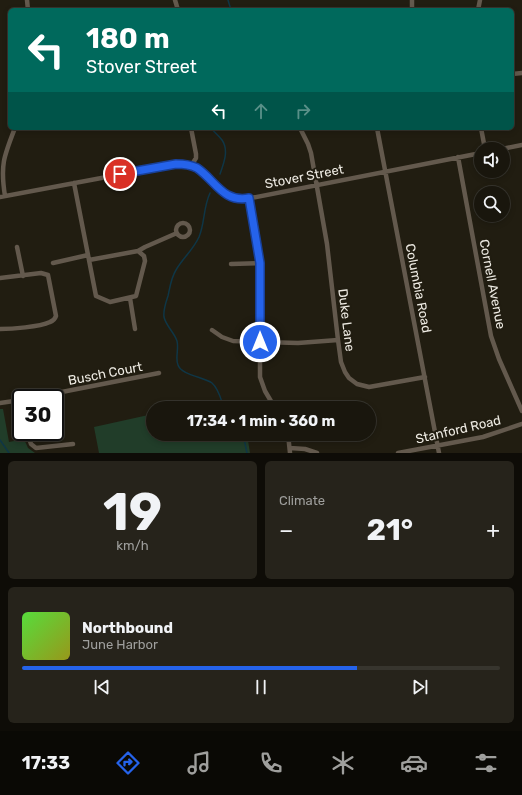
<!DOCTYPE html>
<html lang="en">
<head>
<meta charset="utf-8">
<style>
  :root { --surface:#19160d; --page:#26231b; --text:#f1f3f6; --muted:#9f9f9d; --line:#37352e; --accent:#2563eb }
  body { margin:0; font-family:Rubik,sans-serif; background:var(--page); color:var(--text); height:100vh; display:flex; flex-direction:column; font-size:15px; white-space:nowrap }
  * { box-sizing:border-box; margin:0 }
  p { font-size:13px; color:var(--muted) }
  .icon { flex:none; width:22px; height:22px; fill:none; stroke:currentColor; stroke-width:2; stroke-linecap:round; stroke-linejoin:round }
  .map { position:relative; height:453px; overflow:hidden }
  .drawer { display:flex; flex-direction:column; gap:8px; padding:8px; background:#0e0c07; flex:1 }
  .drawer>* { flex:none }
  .guide { position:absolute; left:8px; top:8px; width:506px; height:122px; border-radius:6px; box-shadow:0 2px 6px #0003,0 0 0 1px var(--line); background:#00695c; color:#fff; overflow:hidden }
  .tools { position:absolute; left:474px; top:142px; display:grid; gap:8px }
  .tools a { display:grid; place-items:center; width:36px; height:36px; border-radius:50%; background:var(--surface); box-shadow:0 2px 6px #0003,0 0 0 1px var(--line); font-size:20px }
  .speed { position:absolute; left:12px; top:389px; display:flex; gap:8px; font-size:20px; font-weight:700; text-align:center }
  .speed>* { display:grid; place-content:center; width:52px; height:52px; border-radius:50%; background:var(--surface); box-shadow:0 2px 6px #0003,0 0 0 1px var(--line); line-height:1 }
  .speed .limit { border:2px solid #111; border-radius:6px; background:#fff; color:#111 }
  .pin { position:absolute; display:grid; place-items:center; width:34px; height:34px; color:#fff; margin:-17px; border:2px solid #fff; border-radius:50%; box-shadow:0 1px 4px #0007 }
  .me { position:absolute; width:44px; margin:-22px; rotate:0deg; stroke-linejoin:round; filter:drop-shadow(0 0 3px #0008) }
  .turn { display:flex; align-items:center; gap:14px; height:84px; padding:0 12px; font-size:18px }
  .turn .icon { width:52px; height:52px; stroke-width:2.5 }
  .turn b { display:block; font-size:28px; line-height:34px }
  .lanes { display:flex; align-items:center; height:38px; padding:0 12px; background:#0003; justify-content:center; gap:20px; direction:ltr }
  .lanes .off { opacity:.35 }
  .big { font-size:30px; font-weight:700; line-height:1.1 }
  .drawer .card { flex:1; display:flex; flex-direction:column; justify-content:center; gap:6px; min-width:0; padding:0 14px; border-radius:6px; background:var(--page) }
  .drawer .dial { align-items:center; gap:0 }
  .dial b { font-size:52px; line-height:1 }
  .song { display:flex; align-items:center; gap:12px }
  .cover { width:48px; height:48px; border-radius:6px; background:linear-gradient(135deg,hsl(110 70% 55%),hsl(60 70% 35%)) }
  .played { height:4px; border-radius:2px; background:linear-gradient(90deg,var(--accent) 70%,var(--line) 70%) }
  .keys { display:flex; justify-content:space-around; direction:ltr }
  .heat { display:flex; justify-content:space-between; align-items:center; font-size:22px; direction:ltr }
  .drawer .tiles { flex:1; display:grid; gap:8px; grid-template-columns:1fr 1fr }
  .card:last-child { grid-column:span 2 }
  .trip { position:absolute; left:146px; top:401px; width:230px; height:40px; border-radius:20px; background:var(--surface); box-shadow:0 2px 6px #0003,0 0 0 1px var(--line); font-weight:700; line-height:40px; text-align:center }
  .tab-bar { display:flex; height:64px; justify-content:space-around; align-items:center; background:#0a0905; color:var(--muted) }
  .tab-bar .icon { width:28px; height:28px }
  .tab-bar .active { color:var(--accent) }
  .tab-bar b { font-size:18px; color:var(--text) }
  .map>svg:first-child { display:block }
  .green { fill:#213d29 }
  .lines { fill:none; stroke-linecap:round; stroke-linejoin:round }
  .stream { stroke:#0f3646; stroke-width:1.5 }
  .street { stroke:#63594d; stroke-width:4.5 }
  .route-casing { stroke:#184099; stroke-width:10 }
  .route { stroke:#2563eb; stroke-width:7 }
  .labels { text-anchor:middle; stroke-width:4; stroke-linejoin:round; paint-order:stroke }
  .street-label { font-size:13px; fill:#eeebe3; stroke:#211d11 }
</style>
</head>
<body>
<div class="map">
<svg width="522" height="453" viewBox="0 0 522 453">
  <rect width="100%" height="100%" fill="#211d11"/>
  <path class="green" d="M225,401L231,408H188Z
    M0,409H3L9,442L24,439L28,448L35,453H0Z
    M153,414V434H247L250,453H99L94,427Z"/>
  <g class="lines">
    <path class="stream" d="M228,0L231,10
      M211,128C214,132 219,136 222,140C229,150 224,163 220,174
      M210,193C203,208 205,223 199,237C193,250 183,258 176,270C171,278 170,287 168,296C166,302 163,310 164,317C166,326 174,332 177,341C179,349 175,359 178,365C181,375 204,377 212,383C219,389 221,400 224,408
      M243,434L247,453
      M0,440L9,453"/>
    <path class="street" d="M27,0L28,10
      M175,0L178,10
      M412,10V0
      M478,10L480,0
      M512,74L522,73
      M191,128L196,154V158L191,166
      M300,128L308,144L311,153L327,244L338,340L341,362L345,372L349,378L357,384L369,387L425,377
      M377,128L439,453
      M481,128L485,149
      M502,149L522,145
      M458,157L491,336L499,359L522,411
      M74,183L96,296L110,302L136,296L145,261L144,256L138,251L89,260
      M5,196C0,165 4,156 15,128
      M0,197L176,164C183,164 191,165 197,168C216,180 219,198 246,199L481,153
      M249,198L260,263V377L265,391L275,408
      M176 230a7 7 0 1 1 14 0a7 7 0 1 1-14 0Z
      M17,247L23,276
      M138,251L145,247L177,233
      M53,263L88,255
      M231,264L260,263
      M0,278L41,273L48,275L56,316C55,319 53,321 50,322C39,327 12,329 0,329
      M130,298L135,329
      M212,330L222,337L233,341L298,343L338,340
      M31,398L159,373
      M0,403L21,400
      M27,432L31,444L36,448L73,444
      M288,434L290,453
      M290,448L305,449L317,453
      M398,453L483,437L522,424"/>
  </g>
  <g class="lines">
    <defs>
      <path id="route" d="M120,174L176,164C183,164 191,165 197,168C215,180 223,203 249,198L260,263V342"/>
    </defs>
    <use href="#route" class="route-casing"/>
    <use href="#route" class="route"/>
  </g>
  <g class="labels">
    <g class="street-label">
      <text transform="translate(304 176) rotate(-11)" y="5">Stover Street</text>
      <text transform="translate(493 284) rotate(79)" y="5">Cornell Avenue</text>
      <text transform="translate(419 288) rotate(79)" y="5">Columbia Road</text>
      <text transform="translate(347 320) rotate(83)" y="5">Duke Lane</text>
      <text transform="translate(105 373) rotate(-11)" y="5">Busch Court</text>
      <text transform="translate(458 429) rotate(-13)" y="5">Stanford Road</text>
    </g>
  </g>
</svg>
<div class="tools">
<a><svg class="icon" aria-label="sound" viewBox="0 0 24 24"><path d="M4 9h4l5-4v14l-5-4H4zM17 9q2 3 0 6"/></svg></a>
<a><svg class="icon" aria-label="search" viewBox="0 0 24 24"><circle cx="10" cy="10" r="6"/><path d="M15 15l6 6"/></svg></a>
</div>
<div class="speed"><div class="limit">30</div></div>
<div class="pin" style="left:120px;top:174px;background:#d93025"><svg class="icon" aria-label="arrive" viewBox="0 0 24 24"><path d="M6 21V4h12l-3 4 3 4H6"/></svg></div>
<svg class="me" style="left:260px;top:342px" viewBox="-20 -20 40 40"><circle r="17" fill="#2563eb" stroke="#fff" stroke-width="3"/><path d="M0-11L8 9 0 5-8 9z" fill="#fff"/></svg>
<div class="trip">17:34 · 1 min · 360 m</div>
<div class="guide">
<div class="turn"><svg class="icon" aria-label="left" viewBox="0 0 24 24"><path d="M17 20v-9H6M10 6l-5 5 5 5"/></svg><div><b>180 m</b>Stover Street</div></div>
<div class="lanes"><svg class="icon" aria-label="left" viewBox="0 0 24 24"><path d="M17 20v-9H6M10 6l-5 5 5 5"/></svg><svg class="icon off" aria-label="ahead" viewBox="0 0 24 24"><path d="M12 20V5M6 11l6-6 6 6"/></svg><svg class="icon off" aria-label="right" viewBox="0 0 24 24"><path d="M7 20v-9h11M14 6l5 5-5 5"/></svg></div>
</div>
</div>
<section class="drawer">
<div class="tiles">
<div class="card dial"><b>19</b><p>km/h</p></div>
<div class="card"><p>Climate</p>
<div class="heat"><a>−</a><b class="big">21°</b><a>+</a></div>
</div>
<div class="card">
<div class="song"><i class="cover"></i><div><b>Northbound</b><p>June Harbor</p></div></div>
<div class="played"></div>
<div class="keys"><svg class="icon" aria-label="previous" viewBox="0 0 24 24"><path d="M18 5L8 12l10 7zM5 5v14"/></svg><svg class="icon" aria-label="pause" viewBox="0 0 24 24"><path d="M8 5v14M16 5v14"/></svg><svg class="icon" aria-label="next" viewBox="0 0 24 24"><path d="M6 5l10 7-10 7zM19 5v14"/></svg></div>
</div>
</div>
</section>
<nav class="tab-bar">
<b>17:33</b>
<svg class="icon active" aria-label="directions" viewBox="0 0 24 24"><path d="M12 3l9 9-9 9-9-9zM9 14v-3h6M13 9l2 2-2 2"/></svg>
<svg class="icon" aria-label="music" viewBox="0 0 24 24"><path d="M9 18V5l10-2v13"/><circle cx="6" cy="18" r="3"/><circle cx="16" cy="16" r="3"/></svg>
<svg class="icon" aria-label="phone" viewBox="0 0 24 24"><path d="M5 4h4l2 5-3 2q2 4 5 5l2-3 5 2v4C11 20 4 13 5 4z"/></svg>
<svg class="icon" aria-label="climate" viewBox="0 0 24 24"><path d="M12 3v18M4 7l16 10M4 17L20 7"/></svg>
<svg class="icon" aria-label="car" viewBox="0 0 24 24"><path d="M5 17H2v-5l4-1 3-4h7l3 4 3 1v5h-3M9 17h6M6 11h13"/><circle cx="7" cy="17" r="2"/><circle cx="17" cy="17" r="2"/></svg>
<svg class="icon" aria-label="filters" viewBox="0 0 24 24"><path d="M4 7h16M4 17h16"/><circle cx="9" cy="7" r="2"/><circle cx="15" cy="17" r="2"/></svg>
</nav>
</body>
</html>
